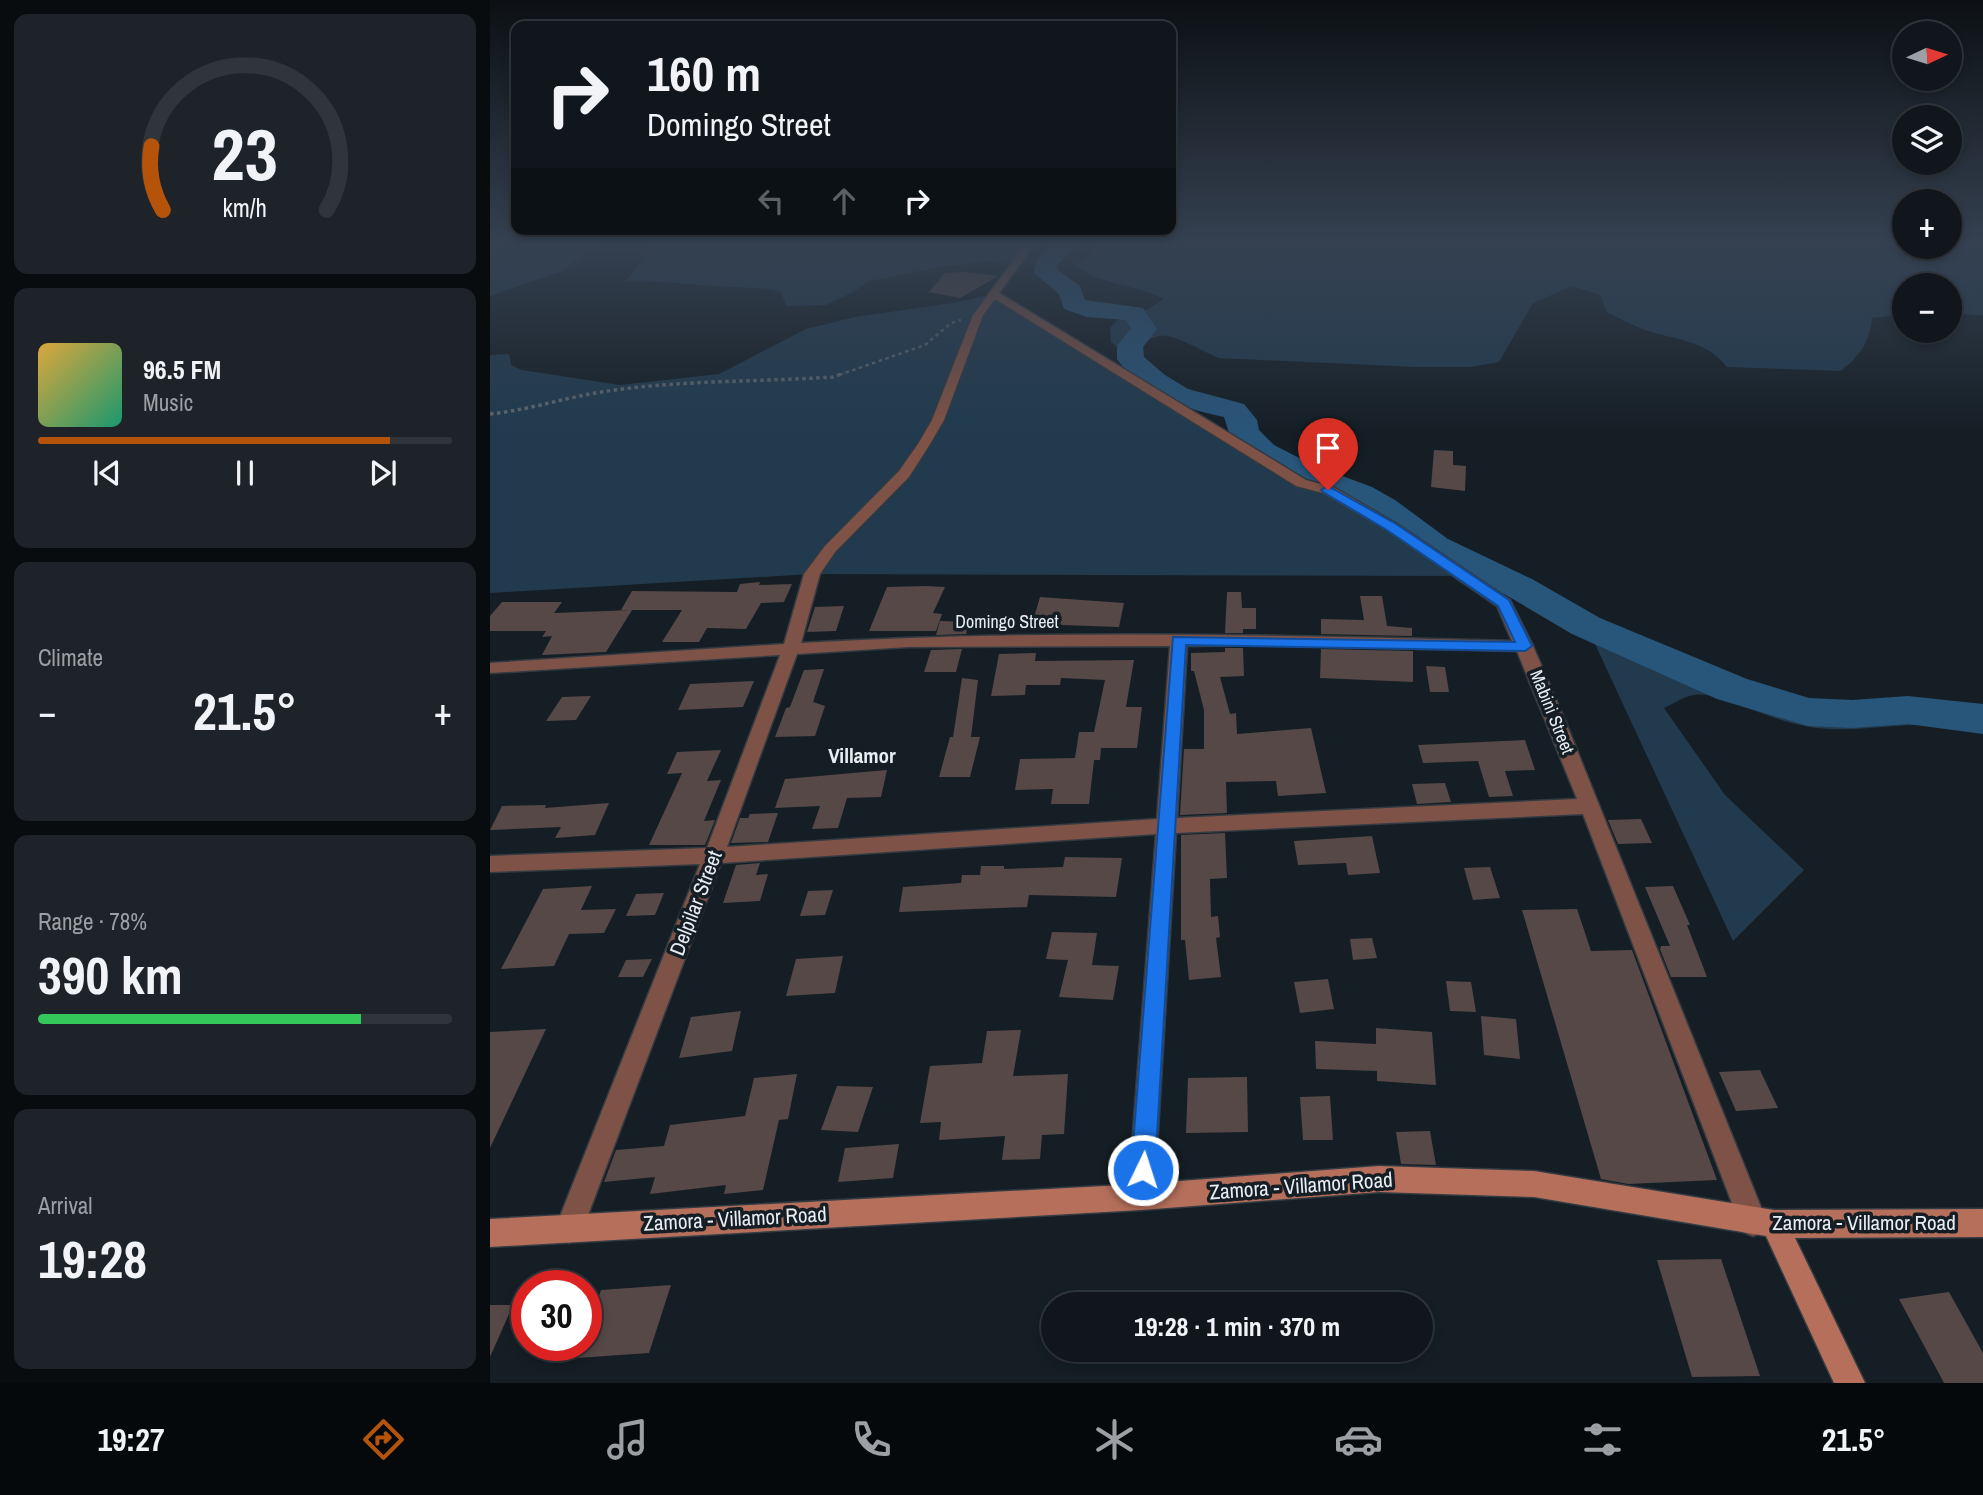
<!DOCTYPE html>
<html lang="en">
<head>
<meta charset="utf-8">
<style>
  :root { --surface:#10161c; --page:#1e2329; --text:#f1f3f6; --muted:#9c9fa3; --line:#30353b; --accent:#b45309 }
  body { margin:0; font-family:"Archivo Narrow",sans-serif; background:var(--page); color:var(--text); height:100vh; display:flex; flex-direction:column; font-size:26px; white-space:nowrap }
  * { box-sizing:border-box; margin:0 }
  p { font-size:23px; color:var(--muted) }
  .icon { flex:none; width:38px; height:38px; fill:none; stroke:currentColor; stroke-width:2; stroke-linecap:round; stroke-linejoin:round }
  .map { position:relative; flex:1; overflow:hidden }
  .side { display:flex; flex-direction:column; gap:14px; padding:14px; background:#090c0f; width:490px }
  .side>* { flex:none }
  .guide { position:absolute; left:21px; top:21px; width:665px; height:214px; border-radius:14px; box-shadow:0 4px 10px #0003,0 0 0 2px var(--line); background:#10161c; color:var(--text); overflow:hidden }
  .needle { width:46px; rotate:86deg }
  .controls { position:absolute; left:1402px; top:21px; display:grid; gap:14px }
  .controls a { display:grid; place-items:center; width:70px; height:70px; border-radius:50%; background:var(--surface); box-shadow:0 4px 10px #0003,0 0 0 2px var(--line); font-size:35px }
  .speed { position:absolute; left:21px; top:1270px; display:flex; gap:14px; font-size:35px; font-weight:700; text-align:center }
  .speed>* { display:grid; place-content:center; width:91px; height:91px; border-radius:50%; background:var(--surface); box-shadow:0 4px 10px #0003,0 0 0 2px var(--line); line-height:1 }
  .speed .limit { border:10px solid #d22; background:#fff; color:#111 }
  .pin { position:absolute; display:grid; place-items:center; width:60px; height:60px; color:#fff; margin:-72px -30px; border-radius:50% 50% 50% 0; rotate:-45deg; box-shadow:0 0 7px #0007 }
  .pin .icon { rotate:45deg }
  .me { position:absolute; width:77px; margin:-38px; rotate:4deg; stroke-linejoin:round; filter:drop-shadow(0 0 5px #0008) }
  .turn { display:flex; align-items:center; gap:24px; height:147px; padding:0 21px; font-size:32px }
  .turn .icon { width:91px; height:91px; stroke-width:2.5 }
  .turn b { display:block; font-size:49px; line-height:60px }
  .lanes { display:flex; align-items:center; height:66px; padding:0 21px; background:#0003; justify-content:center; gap:35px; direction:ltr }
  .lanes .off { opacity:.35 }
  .big { font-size:52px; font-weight:700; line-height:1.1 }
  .side .card { flex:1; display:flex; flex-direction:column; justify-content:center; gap:10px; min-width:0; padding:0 24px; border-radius:14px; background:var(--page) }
  .side .dial { align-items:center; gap:0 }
  .dial svg { height:182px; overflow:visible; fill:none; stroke:var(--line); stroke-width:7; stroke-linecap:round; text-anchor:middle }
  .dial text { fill:var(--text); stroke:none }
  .song { display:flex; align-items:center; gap:21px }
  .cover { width:84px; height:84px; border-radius:10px; background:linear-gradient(135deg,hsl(40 70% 55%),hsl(160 70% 35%)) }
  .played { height:7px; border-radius:4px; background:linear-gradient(90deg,var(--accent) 85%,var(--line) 85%) }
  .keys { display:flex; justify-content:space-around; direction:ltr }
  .heat { display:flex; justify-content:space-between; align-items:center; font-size:38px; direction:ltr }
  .charge { height:10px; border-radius:5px; background:linear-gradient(90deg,#34c759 78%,var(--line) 0) }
  .trip { position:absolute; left:551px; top:1292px; width:392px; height:70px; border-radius:35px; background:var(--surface); box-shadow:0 4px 10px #0003,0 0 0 2px var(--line); font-weight:700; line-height:70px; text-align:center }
  .menu { display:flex; height:112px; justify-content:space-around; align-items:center; background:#06090b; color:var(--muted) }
  .menu .icon { width:49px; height:49px }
  .menu .active { color:var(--accent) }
  .menu b { font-size:32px; color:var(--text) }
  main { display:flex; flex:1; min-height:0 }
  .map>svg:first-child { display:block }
  .green { fill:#213a4e }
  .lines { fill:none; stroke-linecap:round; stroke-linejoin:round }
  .river { fill:#28557a; fill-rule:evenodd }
  .building { fill:#554846 }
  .street-casing { stroke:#333b42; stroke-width:3 }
  .secondary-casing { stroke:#333b42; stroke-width:3 }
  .path-far1 { stroke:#5e666d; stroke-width:2.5; stroke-dasharray:3.5 3.5; stroke-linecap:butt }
  .path { stroke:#5e666d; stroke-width:3.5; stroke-dasharray:3.5 3.5; stroke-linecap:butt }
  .street { fill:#7e5246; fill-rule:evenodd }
  .secondary { fill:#b56f5b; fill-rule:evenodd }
  .route { fill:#1a73e8; stroke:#114b97; stroke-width:2 }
  .labels { text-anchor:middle; stroke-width:7; stroke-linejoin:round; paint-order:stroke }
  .street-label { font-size:18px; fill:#e8eef3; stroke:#151e25 }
  .quarter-label { font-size:21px; font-weight:bold; fill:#e8eef3; stroke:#151e25 }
  .near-street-label { font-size:21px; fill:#e8eef3; stroke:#151e25 }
</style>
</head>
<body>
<main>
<section class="side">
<div class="card dial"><svg viewBox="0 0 100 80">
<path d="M14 69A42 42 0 1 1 86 69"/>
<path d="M14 69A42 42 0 0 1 9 41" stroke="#b45309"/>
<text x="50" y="56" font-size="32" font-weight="700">23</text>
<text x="50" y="72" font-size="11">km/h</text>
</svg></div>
<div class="card">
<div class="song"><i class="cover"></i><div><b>96.5 FM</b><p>Music</p></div></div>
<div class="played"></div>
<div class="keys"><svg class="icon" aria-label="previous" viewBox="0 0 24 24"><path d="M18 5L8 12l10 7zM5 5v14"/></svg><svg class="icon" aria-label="pause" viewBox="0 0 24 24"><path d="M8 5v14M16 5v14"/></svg><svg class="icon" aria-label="next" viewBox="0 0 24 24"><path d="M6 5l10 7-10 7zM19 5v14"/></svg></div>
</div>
<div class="card"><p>Climate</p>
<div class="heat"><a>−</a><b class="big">21.5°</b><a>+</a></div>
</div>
<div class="card"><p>Range · 78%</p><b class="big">390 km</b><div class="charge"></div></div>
<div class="card"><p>Arrival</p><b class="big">19:28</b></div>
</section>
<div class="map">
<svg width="1493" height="1383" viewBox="0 0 1493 1383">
  <rect width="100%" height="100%" fill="#151e25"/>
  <path class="green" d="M0,241H113L72,271L0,296Z
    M168,241H542L525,266L503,261L454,266L379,281L363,292L336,305L297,306L291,293C274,287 261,288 244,287C207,286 172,280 135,282Z
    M613,241H1414V247H1460V241H1493V315L1460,314V285H1414V314L1382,318C1379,344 1370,355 1351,371L1237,367C1215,339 1184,340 1152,329C1140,324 1129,318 1117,312L1110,295L1082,286L1043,303L1009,362L980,367H926L729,358C714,352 681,332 669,336C657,339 645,347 633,351L621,342L620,328L632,315L657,310L674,299C645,284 610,285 585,265L604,252Z
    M504,294L811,483L838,490L974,576L322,574L0,593V355L19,354L21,365L32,370L130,385L229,374L316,329L365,317L463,303Z
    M1105,644L1173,659L1235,681L1329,705L1388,704L1429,700L1474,706L1493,713V734C1460,714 1380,732 1339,729C1316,728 1292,721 1271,713C1250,707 1226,692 1204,695C1194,696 1183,704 1174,708L1235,795L1314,870L1243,941Z"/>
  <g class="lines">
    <path class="river" d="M567,241H591L567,265L568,270L590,286L595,300L653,308L667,329L653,347L654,357L675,375L698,389L754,404L767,420L769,430L784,445L823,465L882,487L905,500L958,539L1042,579L1110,618L1257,679L1319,698L1362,700L1418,696L1493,704V734L1418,724L1362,728L1318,726L1227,699L1082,634L1016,595L932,555L881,514L858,501L801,479L762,459L739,433L734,417C693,408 652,395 627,359V346L641,328L636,320L597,317L574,309L569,294L544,273C545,257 556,251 567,241Z"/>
  </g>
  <path class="building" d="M474,272L508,276L470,298L439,292L455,273Z
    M944,450L963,451V465L976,466L975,491L941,487Z
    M270,582L269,585L302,584L294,602L271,603L256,629L217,628L209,642H172L192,610H142L116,652L52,655L62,636L52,637L56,631H0V616L12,602H72L64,613L142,610H131L142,591L247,592L250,584Z
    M435,586L455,587L443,613L452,614L446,631H379L397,587Z
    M737,592H751L752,608H766V629H753V633H735Z
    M870,596H892L897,626L922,628V636L831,634V619L874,620Z
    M550,597L634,603L629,627L542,624Z
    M354,606L346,631L317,632L325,607Z
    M450,621L479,622L476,634L446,635Z
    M735,648H753L754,676L730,677L740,714L746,713L747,734L821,728L836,793L788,796L786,781L736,782L737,813L690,815L694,749H714V710L704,671H701V653L735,652Z
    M472,649L466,672H434L441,650Z
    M831,649L923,651V682L830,678Z
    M546,653L545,661L644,660L636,707H652L647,748H611L610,760H604L599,804H561L563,789L525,790L530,759L585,758L589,732H604L615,680L571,678L570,685H536L535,695L501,696L509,654Z
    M936,666L955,667L959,692H940Z
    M334,669L323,702L335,706L325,736L285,737L296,708L300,707L314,670Z
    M472,678L488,680L481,737H490L480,777H449L460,737H463Z
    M264,681L253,707L188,710L200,684Z
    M101,696L86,720L56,721L72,697Z
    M1035,740L1045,770L1015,771L1023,796L999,797L988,761L933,763L928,745Z
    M231,750L217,781L231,780L214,821L225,820L215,845H159L192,773L177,774L187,752Z
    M397,770L391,797L357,798L348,828L322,829L330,806L285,808L295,779Z
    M955,783L961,802L927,804L922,784Z
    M119,803L105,835L65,838L71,827L0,830L12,806L56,805L55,808Z
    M288,813L278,842L241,843L250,818H258L260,814Z
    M1151,819L1162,843L1128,844L1118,820Z
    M735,833L737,878L720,879L721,917L728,916L730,937L726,938L731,977L699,980L695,940H691V835Z
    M882,836L890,873L858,875L856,863L808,865L804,841Z
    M575,857L632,858L626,897L539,895L537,907L409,912L413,887L471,883L472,875H490L491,866H514V869L573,867Z
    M270,863L266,875L278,874L270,901L233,903L246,865Z
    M1000,867L1010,898L983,900L974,868Z
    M102,886L91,910L126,909L114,933L79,934L64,966L11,969L53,889Z
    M1183,886L1200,925H1197L1217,977H1181L1170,949L1171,946H1180L1155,887Z
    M343,890L335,915L310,916L318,891Z
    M174,893L165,915L136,916L146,894Z
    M1087,909L1101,951L1142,950L1227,1180L1138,1184L1111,1179L1032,910Z
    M562,932L607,933L602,965L629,966L623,1000L569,997L578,960L556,959Z
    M882,938L887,958L863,960L860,939Z
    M353,956L345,993L296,996L306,959Z
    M162,959L153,977H128L136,960Z
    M838,979L844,1009L810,1013L804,982Z
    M956,981L981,982L986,1012L960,1011Z
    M251,1011L242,1051L189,1058L201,1017Z
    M991,1016L1026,1019L1030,1059L994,1055Z
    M886,1028L942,1032L946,1085L887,1081V1071L826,1069L825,1041L886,1044Z
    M56,1029L0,1148V1032Z
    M531,1030L523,1076L578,1074L574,1134L552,1135L550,1159L512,1160L515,1136L449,1140L451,1122L430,1123L440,1066L492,1063L497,1031Z
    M1270,1070L1288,1108L1246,1111L1229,1072Z
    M307,1074L298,1119L289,1120L273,1190L234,1194L236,1185L160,1194L165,1177L114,1182L126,1150L174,1146L180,1125L255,1116L264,1078Z
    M757,1077L758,1132L696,1133L698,1078Z
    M347,1086L383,1087L368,1132L331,1130Z
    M840,1096L843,1140H813L810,1097Z
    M940,1131L946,1165L911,1164L906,1132Z
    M409,1144L403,1178L348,1182L355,1148Z
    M1231,1259L1270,1376L1202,1377L1167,1260Z
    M181,1285L159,1353L87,1358L91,1346H96V1297L109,1296L111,1290Z
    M1459,1292L1493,1353V1383H1454L1409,1299Z
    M0,1305H23L0,1357Z"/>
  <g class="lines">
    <defs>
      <path id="street" d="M538,241H547L509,293L816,480L843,487L907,524L1020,600L1043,646L1074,718L1277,1222L1273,1232L1263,1236L1253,1232L1093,814L686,833L664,1197L661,1207L651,1210L641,1207L638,1197L666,834L231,863L89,1239L79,1243L69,1239L65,1229L210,864L0,872V856L217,848L290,655L0,673V663L294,644L314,574L335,546L409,471L428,444L442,420L483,315ZM505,299L806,486L833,493L897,530L1007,606L1022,641C785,635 548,629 311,643L330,574L345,552L419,477L440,444L454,420L493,315ZM764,645L1027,651L1087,799L687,818L697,646ZM680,646L667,819L237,847L307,654L418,647Z"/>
      <path id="secondary" d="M889,1166L1044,1171L1284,1210L1493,1209V1237L1305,1238L1375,1383H1344L1276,1236L1044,1197L889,1192L651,1210L0,1247V1219L651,1184Z"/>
    </defs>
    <use href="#street" class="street-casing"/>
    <use href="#secondary" class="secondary-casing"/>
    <path class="path-far1" d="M349,375L435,345L461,323L471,320"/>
    <path class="path" d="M0,414C38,410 74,398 111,392C188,380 265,382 343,377L354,373"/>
    <use href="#street" class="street"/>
    <use href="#secondary" class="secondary"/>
  </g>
  <linearGradient id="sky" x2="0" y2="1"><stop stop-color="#0c1014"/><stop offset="0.56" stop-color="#354151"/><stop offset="1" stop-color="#354151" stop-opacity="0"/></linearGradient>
  <rect width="1493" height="434" fill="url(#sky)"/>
  <path class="route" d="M838,486L906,524L1019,600L1042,646L1035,651L696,645L665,1170L662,1179L653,1182L645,1179L641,1170L683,637L1025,642L1008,606L897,530L833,492L831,490Z"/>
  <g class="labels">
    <g class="street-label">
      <text x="517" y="628">Domingo Street</text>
      <text transform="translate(1062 712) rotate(68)" y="6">Mabini Street</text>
    </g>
    <g class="quarter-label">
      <text x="372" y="763">Villamor</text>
    </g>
    <g class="near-street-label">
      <text transform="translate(206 903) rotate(-69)" y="7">Delpilar Street</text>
      <text transform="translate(811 1186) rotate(-4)" y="7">Zamora - Villamor Road</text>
      <text transform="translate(245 1219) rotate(-3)" y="7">Zamora - Villamor Road</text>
      <text x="1374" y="1230">Zamora - Villamor Road</text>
    </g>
  </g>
</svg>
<div class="controls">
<a><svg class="needle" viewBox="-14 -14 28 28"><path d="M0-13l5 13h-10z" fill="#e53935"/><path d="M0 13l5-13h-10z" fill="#9c9fa3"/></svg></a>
<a><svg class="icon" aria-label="layers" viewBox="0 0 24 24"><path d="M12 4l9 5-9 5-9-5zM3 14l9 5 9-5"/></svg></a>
<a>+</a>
<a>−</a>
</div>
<div class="speed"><div class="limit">30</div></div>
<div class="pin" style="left:838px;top:490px;background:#d93025"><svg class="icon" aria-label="arrive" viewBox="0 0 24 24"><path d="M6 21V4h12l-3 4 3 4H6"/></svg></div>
<svg class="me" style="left:653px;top:1170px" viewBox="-20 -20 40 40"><circle r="17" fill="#1a73e8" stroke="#fff" stroke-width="3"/><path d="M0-11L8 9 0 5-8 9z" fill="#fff"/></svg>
<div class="trip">19:28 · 1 min · 370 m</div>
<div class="guide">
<div class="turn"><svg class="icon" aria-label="right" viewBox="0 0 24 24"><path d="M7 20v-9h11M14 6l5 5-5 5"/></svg><div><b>160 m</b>Domingo Street</div></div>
<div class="lanes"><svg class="icon off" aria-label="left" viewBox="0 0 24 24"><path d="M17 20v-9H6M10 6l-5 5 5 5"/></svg><svg class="icon off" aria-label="ahead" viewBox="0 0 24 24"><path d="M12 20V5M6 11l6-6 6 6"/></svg><svg class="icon" aria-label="right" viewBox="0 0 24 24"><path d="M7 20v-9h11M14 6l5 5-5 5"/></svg></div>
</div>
</div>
</main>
<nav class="menu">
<b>19:27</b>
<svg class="icon active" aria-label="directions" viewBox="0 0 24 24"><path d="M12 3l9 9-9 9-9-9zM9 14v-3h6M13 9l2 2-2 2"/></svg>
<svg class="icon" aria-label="music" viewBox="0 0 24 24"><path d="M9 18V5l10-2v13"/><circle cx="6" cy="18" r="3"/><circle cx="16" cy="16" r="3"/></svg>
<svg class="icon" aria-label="phone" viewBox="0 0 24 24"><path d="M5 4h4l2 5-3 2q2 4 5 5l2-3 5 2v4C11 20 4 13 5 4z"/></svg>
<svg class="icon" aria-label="climate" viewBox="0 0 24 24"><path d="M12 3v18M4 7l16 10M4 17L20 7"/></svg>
<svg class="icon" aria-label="car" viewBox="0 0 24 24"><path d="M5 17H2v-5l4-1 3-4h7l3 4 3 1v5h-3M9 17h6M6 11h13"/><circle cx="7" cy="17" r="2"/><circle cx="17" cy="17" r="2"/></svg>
<svg class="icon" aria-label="filters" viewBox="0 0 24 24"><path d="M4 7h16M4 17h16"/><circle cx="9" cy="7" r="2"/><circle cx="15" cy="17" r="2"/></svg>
<b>21.5°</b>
</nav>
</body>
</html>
